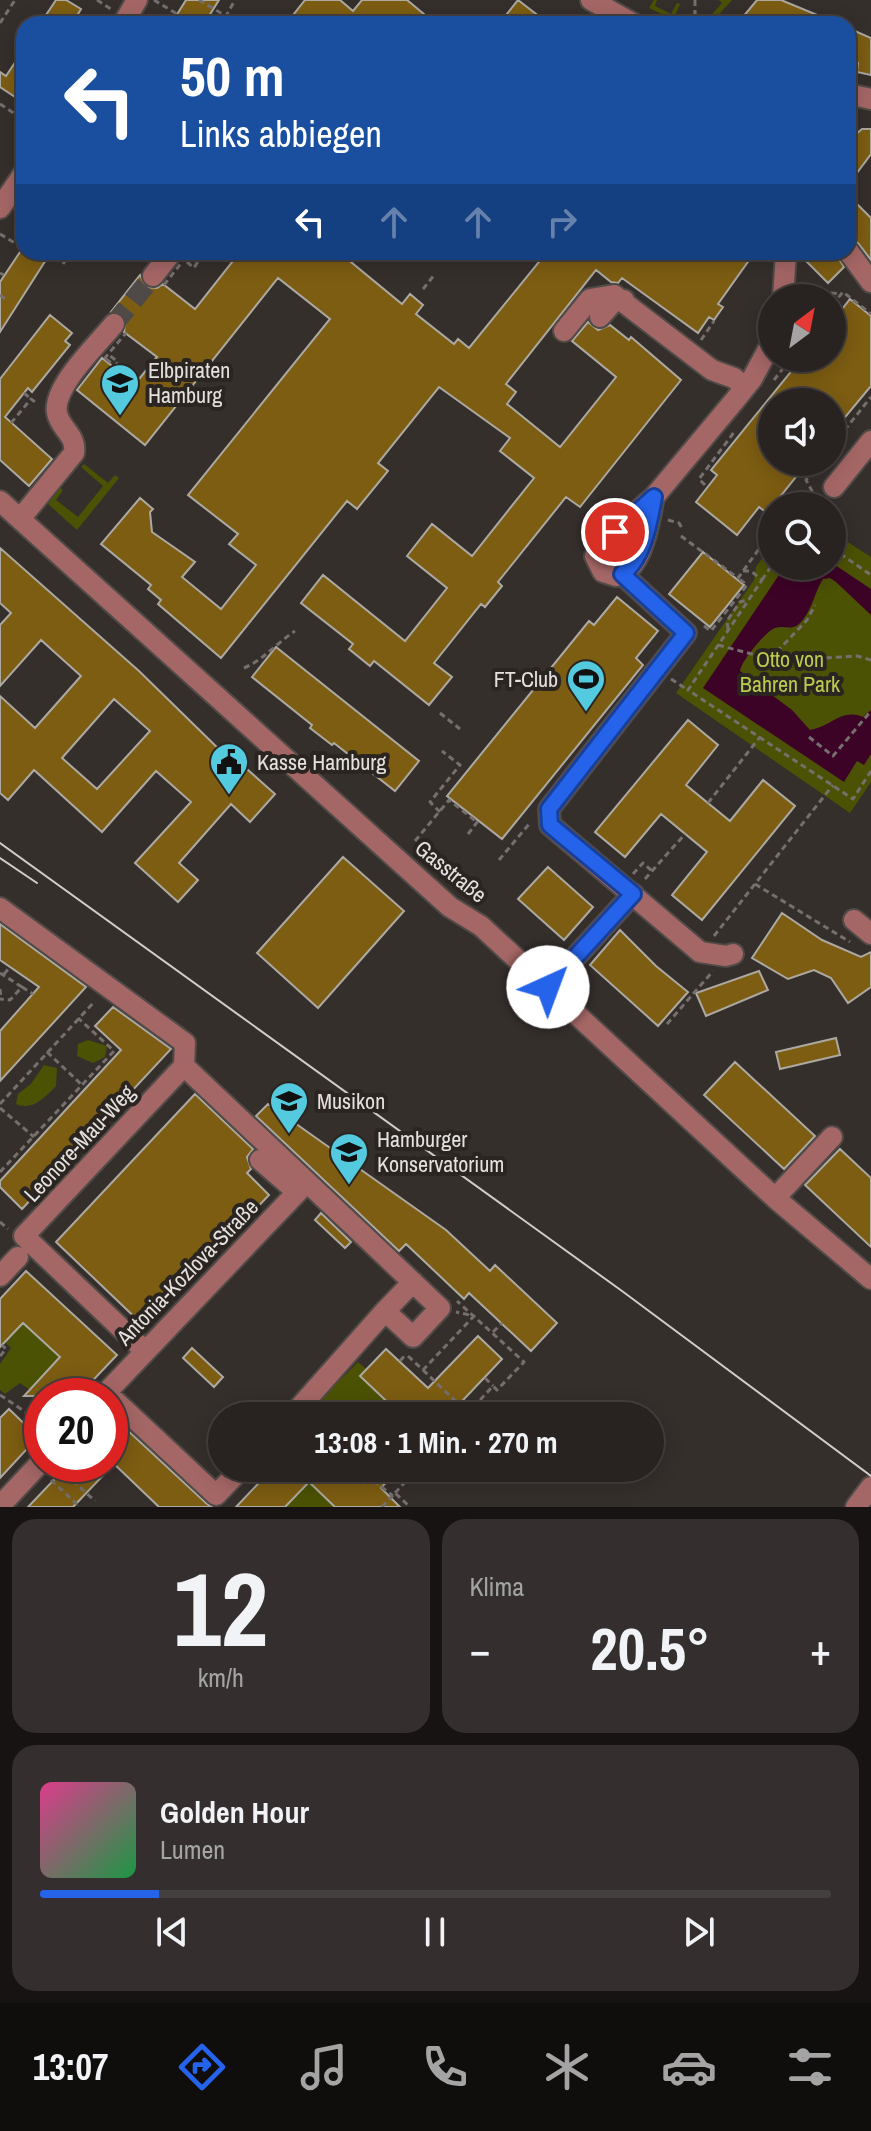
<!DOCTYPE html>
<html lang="de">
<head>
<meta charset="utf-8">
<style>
  :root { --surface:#282321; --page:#342f2e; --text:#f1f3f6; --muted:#a5a4a5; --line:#44403f; --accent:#2563eb }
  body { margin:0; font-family:"Archivo Narrow",sans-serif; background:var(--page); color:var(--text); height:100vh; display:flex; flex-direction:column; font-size:30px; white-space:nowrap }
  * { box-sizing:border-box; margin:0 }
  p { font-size:26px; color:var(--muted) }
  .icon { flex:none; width:44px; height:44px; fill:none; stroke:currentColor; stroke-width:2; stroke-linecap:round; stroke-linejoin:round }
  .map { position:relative; height:1507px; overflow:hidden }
  .panel { display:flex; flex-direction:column; gap:12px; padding:12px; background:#161312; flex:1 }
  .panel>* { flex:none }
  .guide { position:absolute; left:16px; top:16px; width:840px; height:244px; border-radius:24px; box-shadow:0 4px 20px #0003,0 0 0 2px var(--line); background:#1a4fa0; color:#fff; overflow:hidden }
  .needle { width:52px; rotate:32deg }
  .fabs { position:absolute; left:758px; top:284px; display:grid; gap:16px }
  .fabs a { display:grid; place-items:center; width:88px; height:88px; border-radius:50%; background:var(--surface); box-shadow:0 4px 20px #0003,0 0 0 2px var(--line); font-size:40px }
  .speed { position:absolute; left:24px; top:1378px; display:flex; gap:16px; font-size:40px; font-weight:700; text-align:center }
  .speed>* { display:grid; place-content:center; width:104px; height:104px; border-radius:50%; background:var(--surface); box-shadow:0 4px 20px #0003,0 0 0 2px var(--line); line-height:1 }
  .speed .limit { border:12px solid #d22; background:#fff; color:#111 }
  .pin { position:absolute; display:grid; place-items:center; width:68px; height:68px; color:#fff; margin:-34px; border:4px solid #fff; border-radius:50%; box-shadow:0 2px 8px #0007 }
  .me { position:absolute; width:88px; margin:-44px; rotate:43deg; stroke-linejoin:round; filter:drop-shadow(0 0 6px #0008) }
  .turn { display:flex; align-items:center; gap:28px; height:168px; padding:0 32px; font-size:36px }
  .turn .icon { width:104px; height:104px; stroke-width:2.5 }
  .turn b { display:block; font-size:56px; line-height:68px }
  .lanes { display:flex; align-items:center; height:76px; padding:0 32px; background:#0003; justify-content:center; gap:40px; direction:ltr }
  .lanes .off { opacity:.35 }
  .big { font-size:60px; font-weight:700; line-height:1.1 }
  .panel .widget { flex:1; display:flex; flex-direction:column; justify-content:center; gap:12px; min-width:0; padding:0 28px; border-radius:24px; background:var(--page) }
  .panel .dial { align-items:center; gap:0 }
  .dial b { font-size:104px; line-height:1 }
  .song { display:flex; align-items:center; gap:24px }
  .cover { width:96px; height:96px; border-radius:12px; background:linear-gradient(135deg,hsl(330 70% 55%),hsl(140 70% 35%)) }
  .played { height:8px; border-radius:4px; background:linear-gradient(90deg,var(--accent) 15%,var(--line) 15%) }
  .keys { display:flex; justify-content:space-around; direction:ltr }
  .heat { display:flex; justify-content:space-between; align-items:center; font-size:44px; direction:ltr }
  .panel .tiles { flex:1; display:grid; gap:12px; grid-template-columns:1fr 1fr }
  .widget:last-child { grid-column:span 2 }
  .trip { position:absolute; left:208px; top:1402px; width:456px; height:80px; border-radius:40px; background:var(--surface); box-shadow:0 4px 20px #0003,0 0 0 2px var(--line); font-weight:700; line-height:80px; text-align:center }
  .tabs { display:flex; height:128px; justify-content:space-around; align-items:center; background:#100e0d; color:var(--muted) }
  .tabs .icon { width:56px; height:56px }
  .tabs .active { color:var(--accent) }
  .tabs b { font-size:36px; color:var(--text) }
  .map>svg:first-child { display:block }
  .green { fill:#4b5204 }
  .water { fill:#3d0327 }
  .building { fill:#7d5d12; stroke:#aca9a2; stroke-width:2; fill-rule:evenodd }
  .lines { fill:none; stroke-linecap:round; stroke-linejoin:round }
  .minor-tunnel { stroke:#4f4a47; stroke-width:20; stroke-dasharray:20 10; stroke-linecap:butt }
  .minor-casing { stroke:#514b48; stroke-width:24 }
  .path { stroke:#75706d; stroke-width:3; stroke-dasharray:6 4; stroke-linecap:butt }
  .minor { stroke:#a56766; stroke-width:20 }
  .tram { stroke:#d0cdca; stroke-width:2 }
  .path-bridge { stroke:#75706d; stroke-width:3; stroke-dasharray:6 4; stroke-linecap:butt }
  .route-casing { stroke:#184099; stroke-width:20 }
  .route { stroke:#2563eb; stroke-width:14 }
  .labels { text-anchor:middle; stroke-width:8; stroke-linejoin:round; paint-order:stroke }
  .poi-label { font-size:22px; fill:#e4e1de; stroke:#2b2522; text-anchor:start }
  .park-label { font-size:22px; fill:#bdcc4e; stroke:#2b2522 }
  .street-label { font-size:22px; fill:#e4e1de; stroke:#2b2522 }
</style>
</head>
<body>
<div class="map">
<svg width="871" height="1507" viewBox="0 0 871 1507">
  <rect width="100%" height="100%" fill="#352f2c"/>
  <path class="green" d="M654,0H657L655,6L671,14L677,3L680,4L675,16L688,22L694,11L707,20L722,3L719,0H732L710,24H683L649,8Z
    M84,464L108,483L115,475L119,478L77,530L48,504L60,488L63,490L56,500L78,517L103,486L81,467Z
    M832,532L871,557V782L850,813L676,693L754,580L756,567L772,544V566H832Z
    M88,1040L107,1046L105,1057L93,1063L77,1056L78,1044Z
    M44,1065L57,1068L56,1086C44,1098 33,1111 16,1104L18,1094L31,1084Z
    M27,1319V1327L60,1357L30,1390L20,1383L5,1394L0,1390V1364L11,1348L5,1342Z
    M358,1362L366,1369L360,1376L399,1414L397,1416H320L312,1408Z
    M309,1482L335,1507H285Z"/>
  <path class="water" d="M832,563L871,589V615L836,582L830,578L823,579C814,593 812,612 799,624C791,631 784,625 775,628C766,631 741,661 740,671L792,710L810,730C831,727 841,708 863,717L871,710V754L864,765L857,761L844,782L703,688L785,566H832Z"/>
  <path class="building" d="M56,0H66L81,9L72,24H40Z
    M186,0H219L204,24H171Z
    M305,0H340L353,11L362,0H407L436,24H286Z
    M518,0L549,24H499Z
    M757,0H781L839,24H737Z
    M848,28L871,38V75L857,72L858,63L848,59Z
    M24,49V103L0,87V72L6,76Z
    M862,129H871V154L848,185V141Z
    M848,195L871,218V260L858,243L848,238Z
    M20,252H51L0,332V282Z
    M240,252H359L351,262L402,304L410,294L423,305L416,314L454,344L458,339L469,348L547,252H755L718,304L723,307L714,320L709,317L698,333L622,278L618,283L611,282L596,270L506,384L516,392L507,404L560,447L616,377L572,341L588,322L598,330L610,325L629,340L631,337L681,380L580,507L566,497L498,582L502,586L485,607L481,604L434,663L452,677L429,705L374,661L370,666L349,649L353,644L301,603L323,575L405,641L447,588L407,556L432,524L472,556L534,478L500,451L510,438L439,387L378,463L388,471L357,509L347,501L221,658L158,604L161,600L148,589L151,585L101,544L140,498L153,509L150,512L152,532L195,562L182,577L221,609L256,565L229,544L238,534L188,495L330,319L278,278L145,445L77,390L102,358L135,384L157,357L124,332L126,320L123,315L111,312L140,275L146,287L157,288L163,284L195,309Z
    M816,252H835L844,267L828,283L807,262Z
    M850,299L871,316V386L832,433V402H772V462H808L767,513L759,507L737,535L696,502L717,475L711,470L802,358H832V322Z
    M50,315L72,333L65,341L70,345L32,392L28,388L5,417L52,459L29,486L0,460V379Z
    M0,548L139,671L228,758L231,755L275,794L250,822L231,804L179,863L198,880L178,902L135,863L191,802L156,771L102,832L34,770L8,800L0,793V696L35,728L81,676L41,640L0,686V625L11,613L0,603ZM114,699L150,731L97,789L62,758Z
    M703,552L744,585L710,627L669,594Z
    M617,597L658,631L636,658L643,665L502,839L447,796L589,621L594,625Z
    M276,647L419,761L395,791L334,743L332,745L310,728L312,725L252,677Z
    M688,720L718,745L686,785L730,821L763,780L795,806L702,920L672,895L707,852L661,814L625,857L595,832Z
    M343,857L404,911L318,1008L257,953Z
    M548,867L593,907L564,940L518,899Z
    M782,913L822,940L861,957L871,952V987L848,1003L831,978L814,970L788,979L752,958Z
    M0,924L86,987L0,1081V1031L39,987L0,960Z
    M620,930L656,966L688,992L658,1026L590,965Z
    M759,971L768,990L706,1016L696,993Z
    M113,1007L171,1049L22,1209L0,1187V1181L121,1050L95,1026Z
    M836,1038L840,1055L780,1069L776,1052Z
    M735,1062L815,1136L784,1169L704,1095Z
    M195,1094L253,1149L247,1157L251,1169L247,1173L269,1195L144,1326L56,1242Z
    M268,1104L446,1230L490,1271L495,1265L557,1323L531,1351L469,1293L464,1299L406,1244L399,1251L256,1116Z
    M840,1149L871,1178V1247L805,1185Z
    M321,1213L351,1242L345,1248L315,1220Z
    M26,1271L117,1355L78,1396H24L60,1357L23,1323L0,1347V1299Z
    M478,1336L502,1359L448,1416H402L360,1376L386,1349L428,1388Z
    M192,1348L223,1377L214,1387L183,1358Z
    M9,1409L38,1437L0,1478V1418Z
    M110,1414L207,1504L212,1507H159L110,1460Z
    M69,1464H114L73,1507H28Z
    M273,1468H399L381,1488L400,1507H335L309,1482L285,1507H236Z"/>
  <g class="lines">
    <path class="minor-tunnel" d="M114,324L153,276"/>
    <defs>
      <path id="minor" d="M591,0L634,24
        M123,24L137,0
        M848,94L871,99
        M0,208L24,173
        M848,251L871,282
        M153,276L172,252
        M783,298L786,252
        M600,317L615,300H624
        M564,331L590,299L614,295L712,370L734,378L745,387
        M834,487L871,441
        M654,497C649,520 644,569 616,576L603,572L595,556L607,538L654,497L735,400L752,379L772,342
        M0,501L450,907L481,926L775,1198L871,1279
        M20,519L74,453C77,435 60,429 57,413C52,387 98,344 114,324
        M622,574L686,633L549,809L550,825L700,952L726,956L733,954
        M0,908L185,1043L184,1066
        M854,920L871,934
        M548,987L633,894
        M184,1066C270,1147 355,1227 440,1308L413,1337L385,1311L413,1282
        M260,1160L297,1192
        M775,1198L832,1137
        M0,1276L18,1257
        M145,1351L24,1236L184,1066
        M103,1396L307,1182
        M110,1396L216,1495L242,1468
        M292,1416L385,1311
        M0,1506L42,1461
        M856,1507L871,1487"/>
    </defs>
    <use href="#minor" class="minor-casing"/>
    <path class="path" d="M97,0L111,9
      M154,0L177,14
      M199,0L226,16L235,0
      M695,0V24
      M0,23L15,0
      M0,104L24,120
      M0,234L23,248
      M187,262L194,268L197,263L190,257
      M63,264L71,252
      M0,273L4,275
      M423,289L435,274
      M801,290L841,294
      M0,295L8,301
      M832,305L843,292L871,314
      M701,340L714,321
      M106,359L115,366L118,362L109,355
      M774,380L791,358
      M24,393L31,399
      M11,423L31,399L38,404
      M832,446L871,397
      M705,485L699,479L735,431
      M800,506L818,502L806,480L820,462
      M668,520L679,523L683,530
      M681,536L738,578L772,531
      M832,548L871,575
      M743,571H751L762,580L688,690L853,799L871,771
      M762,580L772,565
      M704,626L711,631L747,585L738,578
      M728,629L727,621L740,602L748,600
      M718,645L778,661L857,656L871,660
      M770,659L807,620L815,605
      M244,668C263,660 277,643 295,631
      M671,679L688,690
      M440,713L460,729
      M809,737L833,756L871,711
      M708,803L760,737
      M440,812L430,802L460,765L442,751
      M468,834L478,821
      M415,841L449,800L477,822
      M499,860L530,823
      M633,874L643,863L651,870
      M645,879L685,834
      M755,884L850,942
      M714,936L833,785
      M0,973L22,987L10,1000L0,999
      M4,974L10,967
      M22,987L33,994
      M0,989L1,998
      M667,1024L713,971
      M47,1052L82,1085
      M0,1104L95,1001
      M0,1108L34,1137
      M0,1172L114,1051L78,1018
      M0,1222L8,1229
      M493,1332L502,1323
      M0,1356L6,1349L2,1345
      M408,1356L423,1370L474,1316L456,1312
      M400,1361L406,1354
      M423,1370L468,1413L493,1386L497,1390L524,1362L457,1301
      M485,1378L493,1386
      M0,1395L42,1423
      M58,1467L95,1501
      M358,1468L393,1496
      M51,1480L80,1507
      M363,1484L368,1478
      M395,1493L418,1468
      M382,1507L395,1493L410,1507"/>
    <use href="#minor" class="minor"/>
    <path class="tram" d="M0,843L622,1291L871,1476
      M0,858L37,883"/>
    <path class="path-bridge" d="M164,285L190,252
      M104,359L126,333"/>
  </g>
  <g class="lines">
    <defs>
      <path id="route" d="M548,987L633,894L550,825L549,809L686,633L622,574C644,558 649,523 654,497L615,532"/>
    </defs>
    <use href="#route" class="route-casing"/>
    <use href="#route" class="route"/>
  </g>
  <defs>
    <symbol id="school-pin" viewBox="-11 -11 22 30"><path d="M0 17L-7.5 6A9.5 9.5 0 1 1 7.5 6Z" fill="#54cade" stroke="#2b2522"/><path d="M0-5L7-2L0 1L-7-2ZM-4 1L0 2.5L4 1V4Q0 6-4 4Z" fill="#111"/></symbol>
    <symbol id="stadium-pin" viewBox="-11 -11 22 30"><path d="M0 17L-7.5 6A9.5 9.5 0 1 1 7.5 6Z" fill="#54cade" stroke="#2b2522"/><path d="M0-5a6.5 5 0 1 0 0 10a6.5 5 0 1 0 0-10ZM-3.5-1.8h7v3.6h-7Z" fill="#111"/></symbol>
    <symbol id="civic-pin" viewBox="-11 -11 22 30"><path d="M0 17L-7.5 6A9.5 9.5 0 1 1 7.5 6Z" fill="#54cade" stroke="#2b2522"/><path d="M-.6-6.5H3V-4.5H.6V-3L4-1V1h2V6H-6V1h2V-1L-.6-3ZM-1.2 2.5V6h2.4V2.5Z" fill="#111"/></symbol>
    <symbol id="university-pin" viewBox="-11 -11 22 30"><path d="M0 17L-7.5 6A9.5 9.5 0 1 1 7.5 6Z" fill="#54cade" stroke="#2b2522"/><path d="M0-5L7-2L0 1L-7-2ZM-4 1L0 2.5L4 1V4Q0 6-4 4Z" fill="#111"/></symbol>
  </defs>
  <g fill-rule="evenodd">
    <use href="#school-pin" x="98" y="361" width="44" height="60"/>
    <use href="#stadium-pin" x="564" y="657" width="44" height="60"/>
    <use href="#civic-pin" x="207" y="740" width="44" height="60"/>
    <use href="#school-pin" x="267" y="1079" width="44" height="60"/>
    <use href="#university-pin" x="327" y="1130" width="44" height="60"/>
  </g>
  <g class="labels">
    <g class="poi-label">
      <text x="148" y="378">Elbpiraten<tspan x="148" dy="25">Hamburg</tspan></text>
      <text x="558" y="687" text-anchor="end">FT-Club</text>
      <text x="257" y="770">Kasse Hamburg</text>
      <text x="317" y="1109">Musikon</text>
      <text x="377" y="1147">Hamburger<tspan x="377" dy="25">Konservatorium</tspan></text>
    </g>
    <g class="park-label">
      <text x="790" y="667">Otto von<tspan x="790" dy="25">Bahren Park</tspan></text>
    </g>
    <g class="street-label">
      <text transform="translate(451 871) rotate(39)" y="8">Gasstraße</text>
      <text transform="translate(79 1143) rotate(-47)" y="8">Leonore-Mau-Weg</text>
      <text transform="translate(187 1272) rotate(-46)" y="8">Antonia-Kozlova-Straße</text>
    </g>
  </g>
</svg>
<div class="fabs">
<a><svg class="needle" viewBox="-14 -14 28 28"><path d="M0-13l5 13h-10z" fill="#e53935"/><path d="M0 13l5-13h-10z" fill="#a5a4a5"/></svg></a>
<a><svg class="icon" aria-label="sound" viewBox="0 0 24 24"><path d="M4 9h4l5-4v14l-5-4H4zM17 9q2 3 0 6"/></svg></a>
<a><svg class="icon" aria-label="search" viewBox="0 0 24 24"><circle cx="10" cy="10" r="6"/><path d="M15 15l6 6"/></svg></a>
</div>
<div class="speed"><div class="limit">20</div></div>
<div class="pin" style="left:615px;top:532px;background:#d93025"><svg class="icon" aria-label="arrive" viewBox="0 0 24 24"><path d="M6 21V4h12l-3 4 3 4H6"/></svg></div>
<svg class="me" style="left:548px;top:987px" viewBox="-20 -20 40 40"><circle r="19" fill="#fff"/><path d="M0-13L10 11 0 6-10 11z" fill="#2563eb"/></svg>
<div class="trip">13:08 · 1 Min. · 270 m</div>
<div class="guide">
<div class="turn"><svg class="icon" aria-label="left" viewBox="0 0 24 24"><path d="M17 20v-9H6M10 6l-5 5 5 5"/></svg><div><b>50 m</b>Links abbiegen</div></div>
<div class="lanes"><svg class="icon" aria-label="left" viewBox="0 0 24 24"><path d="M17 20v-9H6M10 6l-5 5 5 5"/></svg><svg class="icon off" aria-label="ahead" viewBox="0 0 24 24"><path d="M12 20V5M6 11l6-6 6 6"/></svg><svg class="icon off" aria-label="ahead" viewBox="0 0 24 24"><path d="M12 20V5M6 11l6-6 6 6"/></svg><svg class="icon off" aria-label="right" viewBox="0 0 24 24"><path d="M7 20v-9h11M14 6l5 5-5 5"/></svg></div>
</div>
</div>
<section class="panel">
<div class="tiles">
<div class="widget dial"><b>12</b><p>km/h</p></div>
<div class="widget"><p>Klima</p>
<div class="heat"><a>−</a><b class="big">20.5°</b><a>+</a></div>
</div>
<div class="widget">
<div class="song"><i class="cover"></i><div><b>Golden Hour</b><p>Lumen</p></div></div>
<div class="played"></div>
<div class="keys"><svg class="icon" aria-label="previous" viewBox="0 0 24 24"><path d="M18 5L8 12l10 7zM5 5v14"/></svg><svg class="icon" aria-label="pause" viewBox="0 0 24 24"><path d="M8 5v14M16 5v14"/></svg><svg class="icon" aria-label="next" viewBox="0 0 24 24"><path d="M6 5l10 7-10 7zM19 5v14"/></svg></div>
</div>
</div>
</section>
<nav class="tabs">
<b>13:07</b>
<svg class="icon active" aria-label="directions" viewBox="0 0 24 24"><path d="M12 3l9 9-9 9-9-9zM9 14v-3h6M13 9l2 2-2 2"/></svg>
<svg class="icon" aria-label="music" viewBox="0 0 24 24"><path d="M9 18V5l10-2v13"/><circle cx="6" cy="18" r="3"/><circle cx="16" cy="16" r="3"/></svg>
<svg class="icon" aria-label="phone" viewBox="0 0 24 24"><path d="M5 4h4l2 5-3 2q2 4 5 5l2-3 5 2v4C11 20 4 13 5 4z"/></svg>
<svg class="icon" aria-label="climate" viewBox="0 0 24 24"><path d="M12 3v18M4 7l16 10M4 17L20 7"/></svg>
<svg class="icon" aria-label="car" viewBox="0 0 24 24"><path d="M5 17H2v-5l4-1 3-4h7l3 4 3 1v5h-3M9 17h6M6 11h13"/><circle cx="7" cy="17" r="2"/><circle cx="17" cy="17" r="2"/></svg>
<svg class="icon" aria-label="filters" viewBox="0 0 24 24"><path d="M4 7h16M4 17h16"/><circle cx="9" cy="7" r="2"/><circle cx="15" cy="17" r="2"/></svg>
</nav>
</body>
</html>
